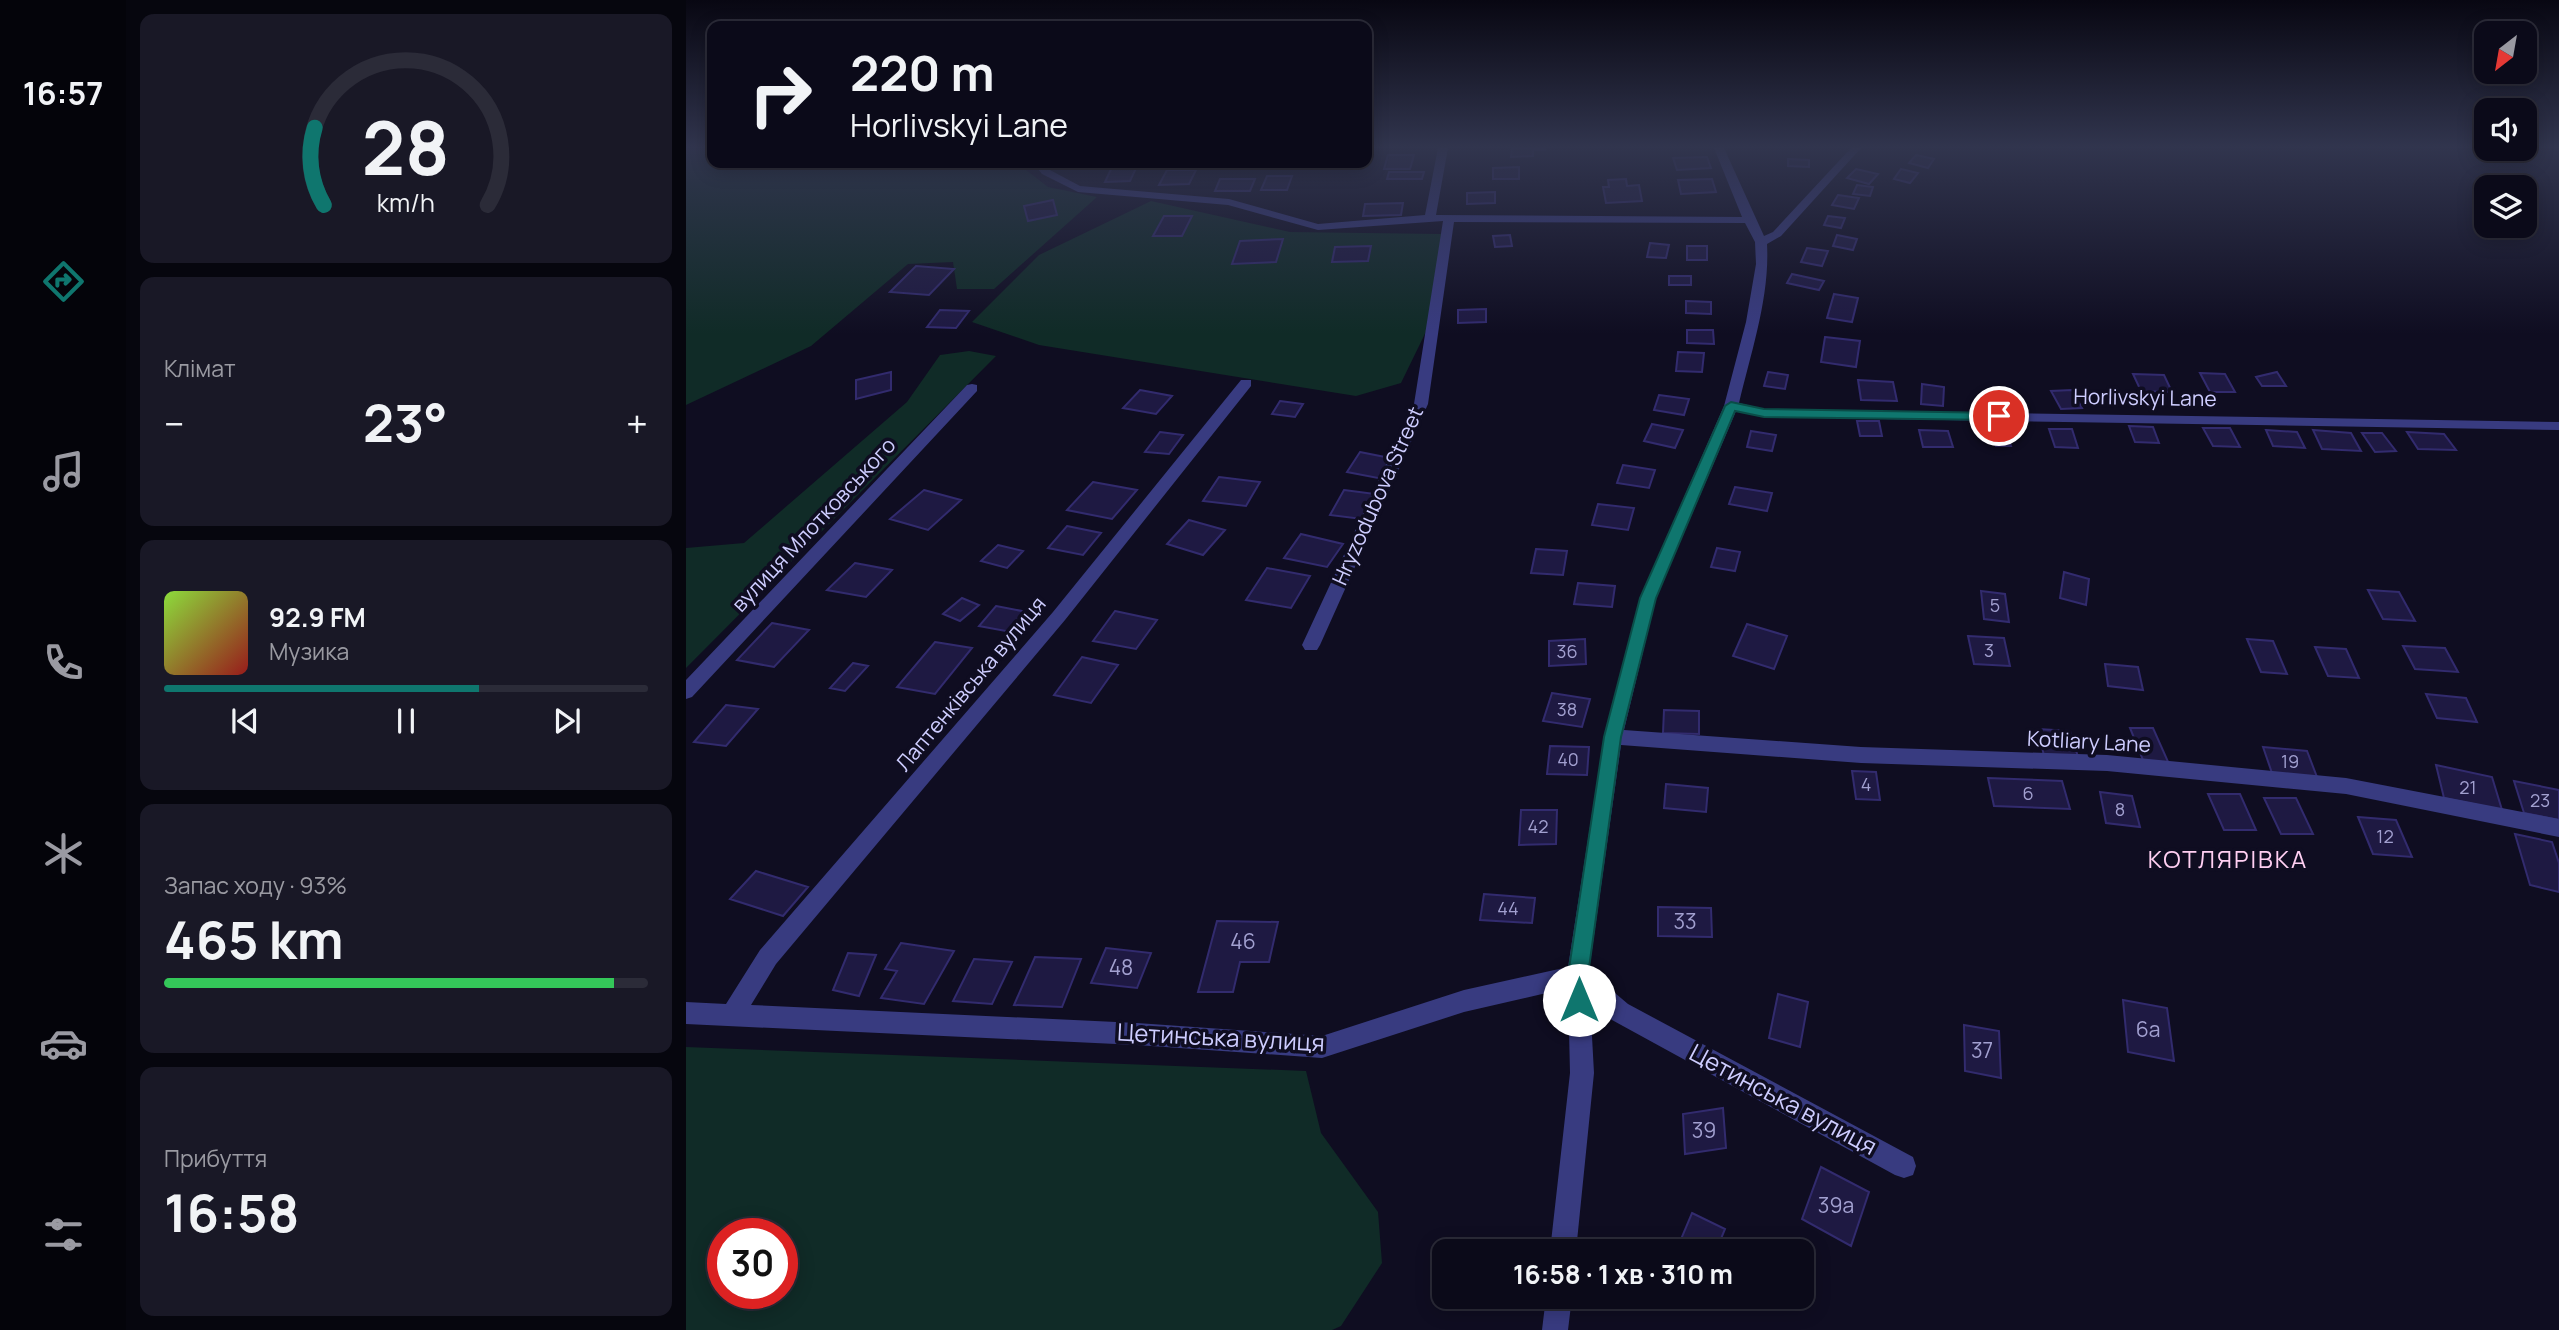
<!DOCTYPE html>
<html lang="uk">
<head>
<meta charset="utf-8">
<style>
  :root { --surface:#0b0a19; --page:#191826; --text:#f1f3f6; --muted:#9a9aa2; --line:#2b2b38; --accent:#0f766e }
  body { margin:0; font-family:Manrope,sans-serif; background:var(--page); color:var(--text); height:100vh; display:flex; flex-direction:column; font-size:26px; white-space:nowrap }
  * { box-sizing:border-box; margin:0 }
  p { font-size:23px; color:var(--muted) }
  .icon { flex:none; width:38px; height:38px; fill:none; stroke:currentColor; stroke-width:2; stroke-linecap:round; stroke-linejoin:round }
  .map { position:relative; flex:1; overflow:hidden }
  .sheet { display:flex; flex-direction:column; gap:14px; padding:14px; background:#06060e; width:560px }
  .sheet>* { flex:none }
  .banner { position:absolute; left:21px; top:21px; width:665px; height:147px; border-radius:14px; box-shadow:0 4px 18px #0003,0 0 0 2px var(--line); background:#0b0a19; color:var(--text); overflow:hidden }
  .needle { width:46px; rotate:211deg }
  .tools { position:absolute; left:1788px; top:21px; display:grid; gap:14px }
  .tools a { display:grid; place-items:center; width:63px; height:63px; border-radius:14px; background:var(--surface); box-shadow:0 4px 18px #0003,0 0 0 2px var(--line); font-size:35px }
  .speed { position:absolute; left:21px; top:1218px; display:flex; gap:14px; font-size:35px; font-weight:700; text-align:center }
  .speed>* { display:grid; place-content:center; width:91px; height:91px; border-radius:50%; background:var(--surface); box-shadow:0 4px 18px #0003,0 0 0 2px var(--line); line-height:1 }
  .speed .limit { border:10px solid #d22; background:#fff; color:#111 }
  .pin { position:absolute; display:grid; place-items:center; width:60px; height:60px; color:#fff; margin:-30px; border:4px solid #fff; border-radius:50%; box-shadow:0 2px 7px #0007 }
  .me { position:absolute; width:77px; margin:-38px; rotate:0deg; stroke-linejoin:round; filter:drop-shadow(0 0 5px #0008) }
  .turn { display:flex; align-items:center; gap:24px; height:147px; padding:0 28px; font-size:32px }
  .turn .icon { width:91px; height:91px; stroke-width:2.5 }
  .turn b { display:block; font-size:49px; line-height:60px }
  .big { font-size:52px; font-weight:700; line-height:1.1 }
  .sheet .tile { flex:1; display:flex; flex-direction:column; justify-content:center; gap:10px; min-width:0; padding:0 24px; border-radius:14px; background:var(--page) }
  .sheet .dial { align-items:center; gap:0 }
  .dial svg { height:182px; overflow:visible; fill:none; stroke:var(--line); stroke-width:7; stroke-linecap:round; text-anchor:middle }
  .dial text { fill:var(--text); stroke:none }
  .song { display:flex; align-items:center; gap:21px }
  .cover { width:84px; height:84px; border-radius:10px; background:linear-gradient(135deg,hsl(90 70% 55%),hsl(0 70% 35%)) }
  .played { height:7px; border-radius:4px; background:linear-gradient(90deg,var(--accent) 65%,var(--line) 65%) }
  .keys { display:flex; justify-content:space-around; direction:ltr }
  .heat { display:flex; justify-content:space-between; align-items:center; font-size:38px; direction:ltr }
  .charge { height:10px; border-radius:5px; background:linear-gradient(90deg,#34c759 93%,var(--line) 0) }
  .trip { position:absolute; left:746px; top:1239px; width:382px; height:70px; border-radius:14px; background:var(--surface); box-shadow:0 4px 18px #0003,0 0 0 2px var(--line); font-weight:700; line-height:70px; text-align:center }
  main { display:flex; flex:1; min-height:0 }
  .tab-bar { display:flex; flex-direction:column; width:126px; justify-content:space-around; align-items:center; background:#04040a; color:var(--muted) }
  .tab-bar .icon { width:49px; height:49px }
  .tab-bar .active { color:var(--accent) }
  .tab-bar b { font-size:32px; color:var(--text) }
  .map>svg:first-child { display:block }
  .green { fill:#102b27; fill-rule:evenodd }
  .building { fill:#1e1942; stroke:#322b6e; stroke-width:2 }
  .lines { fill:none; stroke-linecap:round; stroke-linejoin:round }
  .minor { fill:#383b80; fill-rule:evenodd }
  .route { fill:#0f766e; stroke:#0a4d48; stroke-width:2 }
  .labels { text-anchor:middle; stroke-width:7; stroke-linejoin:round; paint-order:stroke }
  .number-label { font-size:18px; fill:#a2a0d0 }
  .street-label { font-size:21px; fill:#cecdff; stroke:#0f0d21 }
  .near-number-label { font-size:21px; fill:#a2a0d0 }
  .quarter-label { font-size:24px; letter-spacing:2px; fill:#ffcff2; stroke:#0f0d21 }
  .near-street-label { font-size:24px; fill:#cecdff; stroke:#0f0d21 }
</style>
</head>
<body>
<main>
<nav class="tab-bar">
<b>16:57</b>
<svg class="icon active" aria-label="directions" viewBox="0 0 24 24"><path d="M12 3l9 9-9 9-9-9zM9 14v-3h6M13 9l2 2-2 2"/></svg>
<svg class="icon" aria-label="music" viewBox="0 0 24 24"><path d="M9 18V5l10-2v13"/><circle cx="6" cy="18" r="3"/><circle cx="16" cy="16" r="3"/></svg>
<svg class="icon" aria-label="phone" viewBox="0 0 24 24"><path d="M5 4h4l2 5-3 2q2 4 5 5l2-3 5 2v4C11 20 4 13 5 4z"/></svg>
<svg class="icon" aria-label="climate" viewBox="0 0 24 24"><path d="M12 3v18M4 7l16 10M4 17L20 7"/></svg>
<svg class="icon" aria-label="car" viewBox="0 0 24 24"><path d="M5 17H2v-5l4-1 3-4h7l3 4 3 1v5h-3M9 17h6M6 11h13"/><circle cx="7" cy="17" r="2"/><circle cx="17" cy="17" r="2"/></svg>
<svg class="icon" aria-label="filters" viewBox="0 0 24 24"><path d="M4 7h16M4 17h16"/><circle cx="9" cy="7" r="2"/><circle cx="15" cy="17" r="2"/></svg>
</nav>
<section class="sheet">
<div class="tile dial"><svg viewBox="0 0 100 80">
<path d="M14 69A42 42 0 1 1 86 69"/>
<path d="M14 69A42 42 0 0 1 10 35" stroke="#0f766e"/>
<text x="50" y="56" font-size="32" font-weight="700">28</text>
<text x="50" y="72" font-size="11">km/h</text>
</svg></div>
<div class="tile"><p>Клімат</p>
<div class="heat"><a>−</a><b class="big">23°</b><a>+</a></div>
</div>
<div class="tile">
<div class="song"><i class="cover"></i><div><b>92.9 FM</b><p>Музика</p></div></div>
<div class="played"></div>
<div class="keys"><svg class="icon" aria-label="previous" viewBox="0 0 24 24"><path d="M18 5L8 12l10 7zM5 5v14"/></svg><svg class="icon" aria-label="pause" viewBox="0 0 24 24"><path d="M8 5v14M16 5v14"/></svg><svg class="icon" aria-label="next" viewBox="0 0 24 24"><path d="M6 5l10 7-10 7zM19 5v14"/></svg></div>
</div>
<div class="tile"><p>Запас ходу · 93%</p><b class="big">465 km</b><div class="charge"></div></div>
<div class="tile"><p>Прибуття</p><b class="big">16:58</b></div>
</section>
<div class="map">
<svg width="1873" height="1330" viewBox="0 0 1873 1330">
  <rect width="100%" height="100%" fill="#0f0d21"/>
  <path class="green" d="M0,148H26V163H331L362,187L411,197L308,289H271L267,262L222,264L125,346L0,405Z
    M465,201L604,232L755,234L752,307L715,383L670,396L353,345L286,322L353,255Z
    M283,351L310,356L0,668V548L58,543L221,402L254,355Z
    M0,1047L620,1071L635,1133L692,1212L696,1263L655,1326L646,1330H0ZM37,1234H96V1293H37Z"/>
  <path class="building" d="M826,148H859V150H847V156L825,157Z
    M702,155H728L724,169H698Z
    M1230,155L1248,159L1242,168L1223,163Z
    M1021,157L1025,168L991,170L987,158Z
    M1102,159L1123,160V167L1102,166Z
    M451,166L444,181L419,182L426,167Z
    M833,167V179H807V168Z
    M1170,169L1192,174L1183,184L1161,178Z
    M1215,169L1232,173L1224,183L1208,179Z
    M481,170H510L503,184L473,185Z
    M703,172H738L736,179H701Z
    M581,176H606L601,190H575Z
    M534,179H569L564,191H529Z
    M940,179L941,186L953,185L956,201L920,203L917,187H923L922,180Z
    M1026,179L1030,192L995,194L992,180Z
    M1171,185L1187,187L1184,196L1167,194Z
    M809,192V203L781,204V193Z
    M1152,195L1173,198L1168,209L1146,205Z
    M367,200L371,215L342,221L338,206Z
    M717,203L715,215L677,216L679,204Z
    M478,216H506L496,236H467Z
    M1142,216L1159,218L1155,228L1138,225Z
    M824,235L826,246L809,247L807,236Z
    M1151,235L1171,239L1167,250L1147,246Z
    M597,239L590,262L546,264L554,241Z
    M964,243L983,245L980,258L961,257Z
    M685,246L682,261L646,262L649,247Z
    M1001,246H1021V260H1001Z
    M1121,248L1142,251L1136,266L1115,262Z
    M230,266L268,269L243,295L204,292Z
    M1106,274L1138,281L1133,290L1101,283Z
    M983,276H1005V285H983Z
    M1148,294L1172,298L1166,322L1141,318Z
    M1000,301L1025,302V314L1000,313Z
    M800,309V322L772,323V310Z
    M254,310L283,311L270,328L241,327Z
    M1001,330H1027L1028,344L1001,343Z
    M1139,337L1174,341L1170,367L1135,362Z
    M992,352L1018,353L1016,372L990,371Z
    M205,372V390L170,399V380Z
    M1082,372L1102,375L1099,389L1078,386Z
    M1591,372L1600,386H1576L1570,377Z
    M1514,373L1539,374L1549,392H1524Z
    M1447,374L1478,375L1486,392L1455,391Z
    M1172,380L1207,382L1211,401L1175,400Z
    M1236,384L1258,387L1257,406L1235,404Z
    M1323,389L1330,404L1308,405L1301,390Z
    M454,390L486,396L470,414L437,408Z
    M1386,390L1396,408L1375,409L1365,391Z
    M1431,392L1438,403L1416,404L1410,393Z
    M973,395L1003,399L998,415L968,410Z
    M594,401L617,404L609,417L586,414Z
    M1171,421H1193L1196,436H1174Z
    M966,424L997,430L989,448L958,441Z
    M1443,426L1467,427L1473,443L1449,442Z
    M1517,428H1544L1554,447L1527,446Z
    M1305,429H1319L1325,446H1310Z
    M1363,429H1386L1392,448L1369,447Z
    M1233,430L1262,431L1267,447H1237Z
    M1580,430L1611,432L1619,448L1587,446Z
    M1627,430L1665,433L1675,451L1636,449Z
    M1065,431L1090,435L1086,451L1061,447Z
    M474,432L497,435L483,454L459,452Z
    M1721,432L1758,434L1770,450L1732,449Z
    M1676,433H1696L1710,451L1689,452Z
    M674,452L709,459L697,479L661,472Z
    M937,465L969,470L963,488L931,483Z
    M533,477L574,482L560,506L517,501Z
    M407,482L451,490L426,519L381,510Z
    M1049,487L1086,493L1081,511L1043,504Z
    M238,490L275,500L242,530L204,519Z
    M658,490L689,494L676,519L644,515Z
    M912,504L948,508L942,530L906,525Z
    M503,520L539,530L517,555L481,544Z
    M381,526L415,533L397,555L362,548Z
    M615,534L657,544L641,567L598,558Z
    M312,545L337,551L321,568L295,561Z
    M1031,548L1054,552L1049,571L1025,567Z
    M850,549L881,551L877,575L845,573Z
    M169,563L206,570L180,597L141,590Z
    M581,568L624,576L605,608L560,600Z
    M1378,572L1403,579L1400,605L1374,598Z
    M892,583L929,586L926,607L888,604Z
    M1682,590L1713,592L1729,621L1697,619Z
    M1295,591L1319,594L1323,622L1298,619Z
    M276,598L293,605L274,621L257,614Z
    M310,606L341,612L325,632L293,626Z
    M429,611L471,620L450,649L407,641Z
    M86,623L123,630L88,667L51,660Z
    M1061,624L1101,636L1088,669L1047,656Z
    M1282,636L1318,638L1324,666L1288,664Z
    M899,639L900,664L863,666V641Z
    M1561,639L1587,641L1601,674L1575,672Z
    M249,642L286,648L249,694L211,687Z
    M1717,646L1759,648L1772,672L1729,669Z
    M1629,647L1660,649L1673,678L1642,676Z
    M396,657L432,665L405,703L368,695Z
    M167,663L182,666L159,691L144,688Z
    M1419,664L1452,667L1457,690L1422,686Z
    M866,693L904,699L896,727L857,721Z
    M1740,694L1780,698L1791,722L1751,718Z
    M40,705L72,709L40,746L8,742Z
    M978,710L1013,711V734L977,733Z
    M1444,728H1467L1483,764L1459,765Z
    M1352,729L1384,731L1392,757L1358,756Z
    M864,746L903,747L901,775L861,774Z
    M1577,747L1621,751L1631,777L1586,773Z
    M1750,765L1806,777L1816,810L1758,798Z
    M1166,771L1190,772L1194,800L1170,799Z
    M1302,778L1376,781L1384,809L1308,806Z
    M1828,781L1873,790V820L1838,813Z
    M980,784L1022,788L1020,812L978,808Z
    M1414,792L1446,796L1454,827L1420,823Z
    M1522,794H1554L1570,830H1538Z
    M1578,798H1610L1627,834H1595Z
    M835,810H871L870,844L833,845Z
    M1672,817L1710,820L1726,857L1687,854Z
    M1829,834L1866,842L1873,863V892L1844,885Z
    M70,871L122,887L97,916L44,899Z
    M798,894L849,898L846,923L794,920Z
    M972,907L1025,908L1026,937L972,936Z
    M531,921L592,922L583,962H554L547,992H512Z
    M215,943L268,951L238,1004L195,998L211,971L199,969Z
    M420,948L465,953L451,988L405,983Z
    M162,953L190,955L173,996L147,990Z
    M349,957L395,959L376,1007L328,1005Z
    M288,959L326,962L306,1004L267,1001Z
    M1092,994L1122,1002L1114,1047L1083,1038Z
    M1437,1000L1481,1008L1488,1061L1442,1052Z
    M1278,1025L1313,1031L1315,1078L1279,1071Z
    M1037,1108L1040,1148L999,1154L997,1114Z
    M1135,1167L1183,1192L1165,1246L1116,1219Z
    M1006,1213L1039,1229L1030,1251H990Z"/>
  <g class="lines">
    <path class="minor" d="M752,148H762L750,215L1056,217L1028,148H1038L1078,236L1087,232L1165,148H1175L1095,236L1081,244C1084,297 1065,352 1053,403L1078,409L1873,422V430L1078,417L1050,411L970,598L938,730L1175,747L1421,755L1660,778L1873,819V837L1660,794L1421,771L1175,763L935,745L903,971L942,1004L1227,1157L1230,1166L1227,1175L1218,1178L1209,1175L926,1020L904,1000L908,1073L890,1251H864L884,1073L882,988L778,1012L636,1058L451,1045L0,1024V1002L40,1004L74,950L367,612L555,380H565V386L379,620L90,964L65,1005L451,1023L636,1036L778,990L882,967L918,737L954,598L1038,406L1060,322L1070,264L1069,242L1059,223L768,222L742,404L634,645L631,650H619L616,645L728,404L757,221L632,230L542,205L392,192L356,174L347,163H358L364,170L394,186L543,199L632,224L739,215Z
      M286,384L291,385V391L6,697L0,699V680L281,385Z
      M860,1297H886L882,1330H856Z"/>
  </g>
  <linearGradient id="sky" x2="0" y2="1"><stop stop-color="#080712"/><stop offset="0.44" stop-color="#31354e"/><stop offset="1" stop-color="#31354e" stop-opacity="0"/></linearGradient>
  <rect width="1873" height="334" fill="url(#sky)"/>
  <path class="route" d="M1045,402L1078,409L1313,413L1320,416L1313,420L1078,417L1049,411L970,598L935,737L902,975L903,1000L900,1007L893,1010L886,1007L882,975L918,737L954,598L1039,406Z"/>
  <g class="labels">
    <g class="number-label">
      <text x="1309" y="612">5</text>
      <text x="1303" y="657">3</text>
      <text x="881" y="658">36</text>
      <text x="881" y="716">38</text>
      <text x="882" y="766">40</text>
      <text x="1604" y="768">19</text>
      <text x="1180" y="791">4</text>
      <text x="1782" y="794">21</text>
      <text x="1342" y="800">6</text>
      <text x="1854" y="807">23</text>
      <text x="1434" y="816">8</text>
      <text x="852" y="833">42</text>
      <text x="1699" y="843">12</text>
      <text x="822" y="915">44</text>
    </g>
    <g class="street-label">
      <text transform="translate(1459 398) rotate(1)" y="7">Horlivskyi Lane</text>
      <text transform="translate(692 496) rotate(-66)" y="7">Hryzodubova Street</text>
      <text transform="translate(128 525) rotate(-47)" y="7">вулиця Млотковського</text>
      <text transform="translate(285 684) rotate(-50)" y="7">Лаптенківська вулиця</text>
      <text transform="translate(1403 742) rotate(3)" y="7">Kotliary Lane</text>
    </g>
    <g class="near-number-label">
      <text x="999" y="929">33</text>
      <text x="557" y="949">46</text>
      <text x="435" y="975">48</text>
      <text x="1462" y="1037">6а</text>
      <text x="1296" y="1058">37</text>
      <text x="1018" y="1138">39</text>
      <text x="1150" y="1213">39а</text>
    </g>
    <g class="quarter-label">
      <text x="1542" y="868">КОТЛЯРІВКА</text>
    </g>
    <g class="near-street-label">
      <text transform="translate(535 1038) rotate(3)" y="8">Цетинська вулиця</text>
      <text transform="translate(1097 1100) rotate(28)" y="8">Цетинська вулиця</text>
    </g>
  </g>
</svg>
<div class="tools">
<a><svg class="needle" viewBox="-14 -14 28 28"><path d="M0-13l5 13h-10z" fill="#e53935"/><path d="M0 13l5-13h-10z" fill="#9a9aa2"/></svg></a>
<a><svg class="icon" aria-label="sound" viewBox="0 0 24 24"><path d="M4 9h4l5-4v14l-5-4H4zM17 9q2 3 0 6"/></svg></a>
<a><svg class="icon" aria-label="layers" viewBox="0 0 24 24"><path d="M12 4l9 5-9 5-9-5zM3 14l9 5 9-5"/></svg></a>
</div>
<div class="speed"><div class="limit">30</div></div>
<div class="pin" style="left:1313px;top:416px;background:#d93025"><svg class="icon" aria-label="arrive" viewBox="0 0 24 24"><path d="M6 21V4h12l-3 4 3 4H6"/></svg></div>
<svg class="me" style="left:893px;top:1000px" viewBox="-20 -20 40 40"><circle r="19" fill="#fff"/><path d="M0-13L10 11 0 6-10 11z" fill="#0f766e"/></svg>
<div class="trip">16:58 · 1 хв · 310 m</div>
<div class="banner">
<div class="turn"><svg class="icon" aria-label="right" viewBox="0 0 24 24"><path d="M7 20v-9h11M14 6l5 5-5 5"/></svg><div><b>220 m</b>Horlivskyi Lane</div></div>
</div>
</div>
</main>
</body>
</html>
